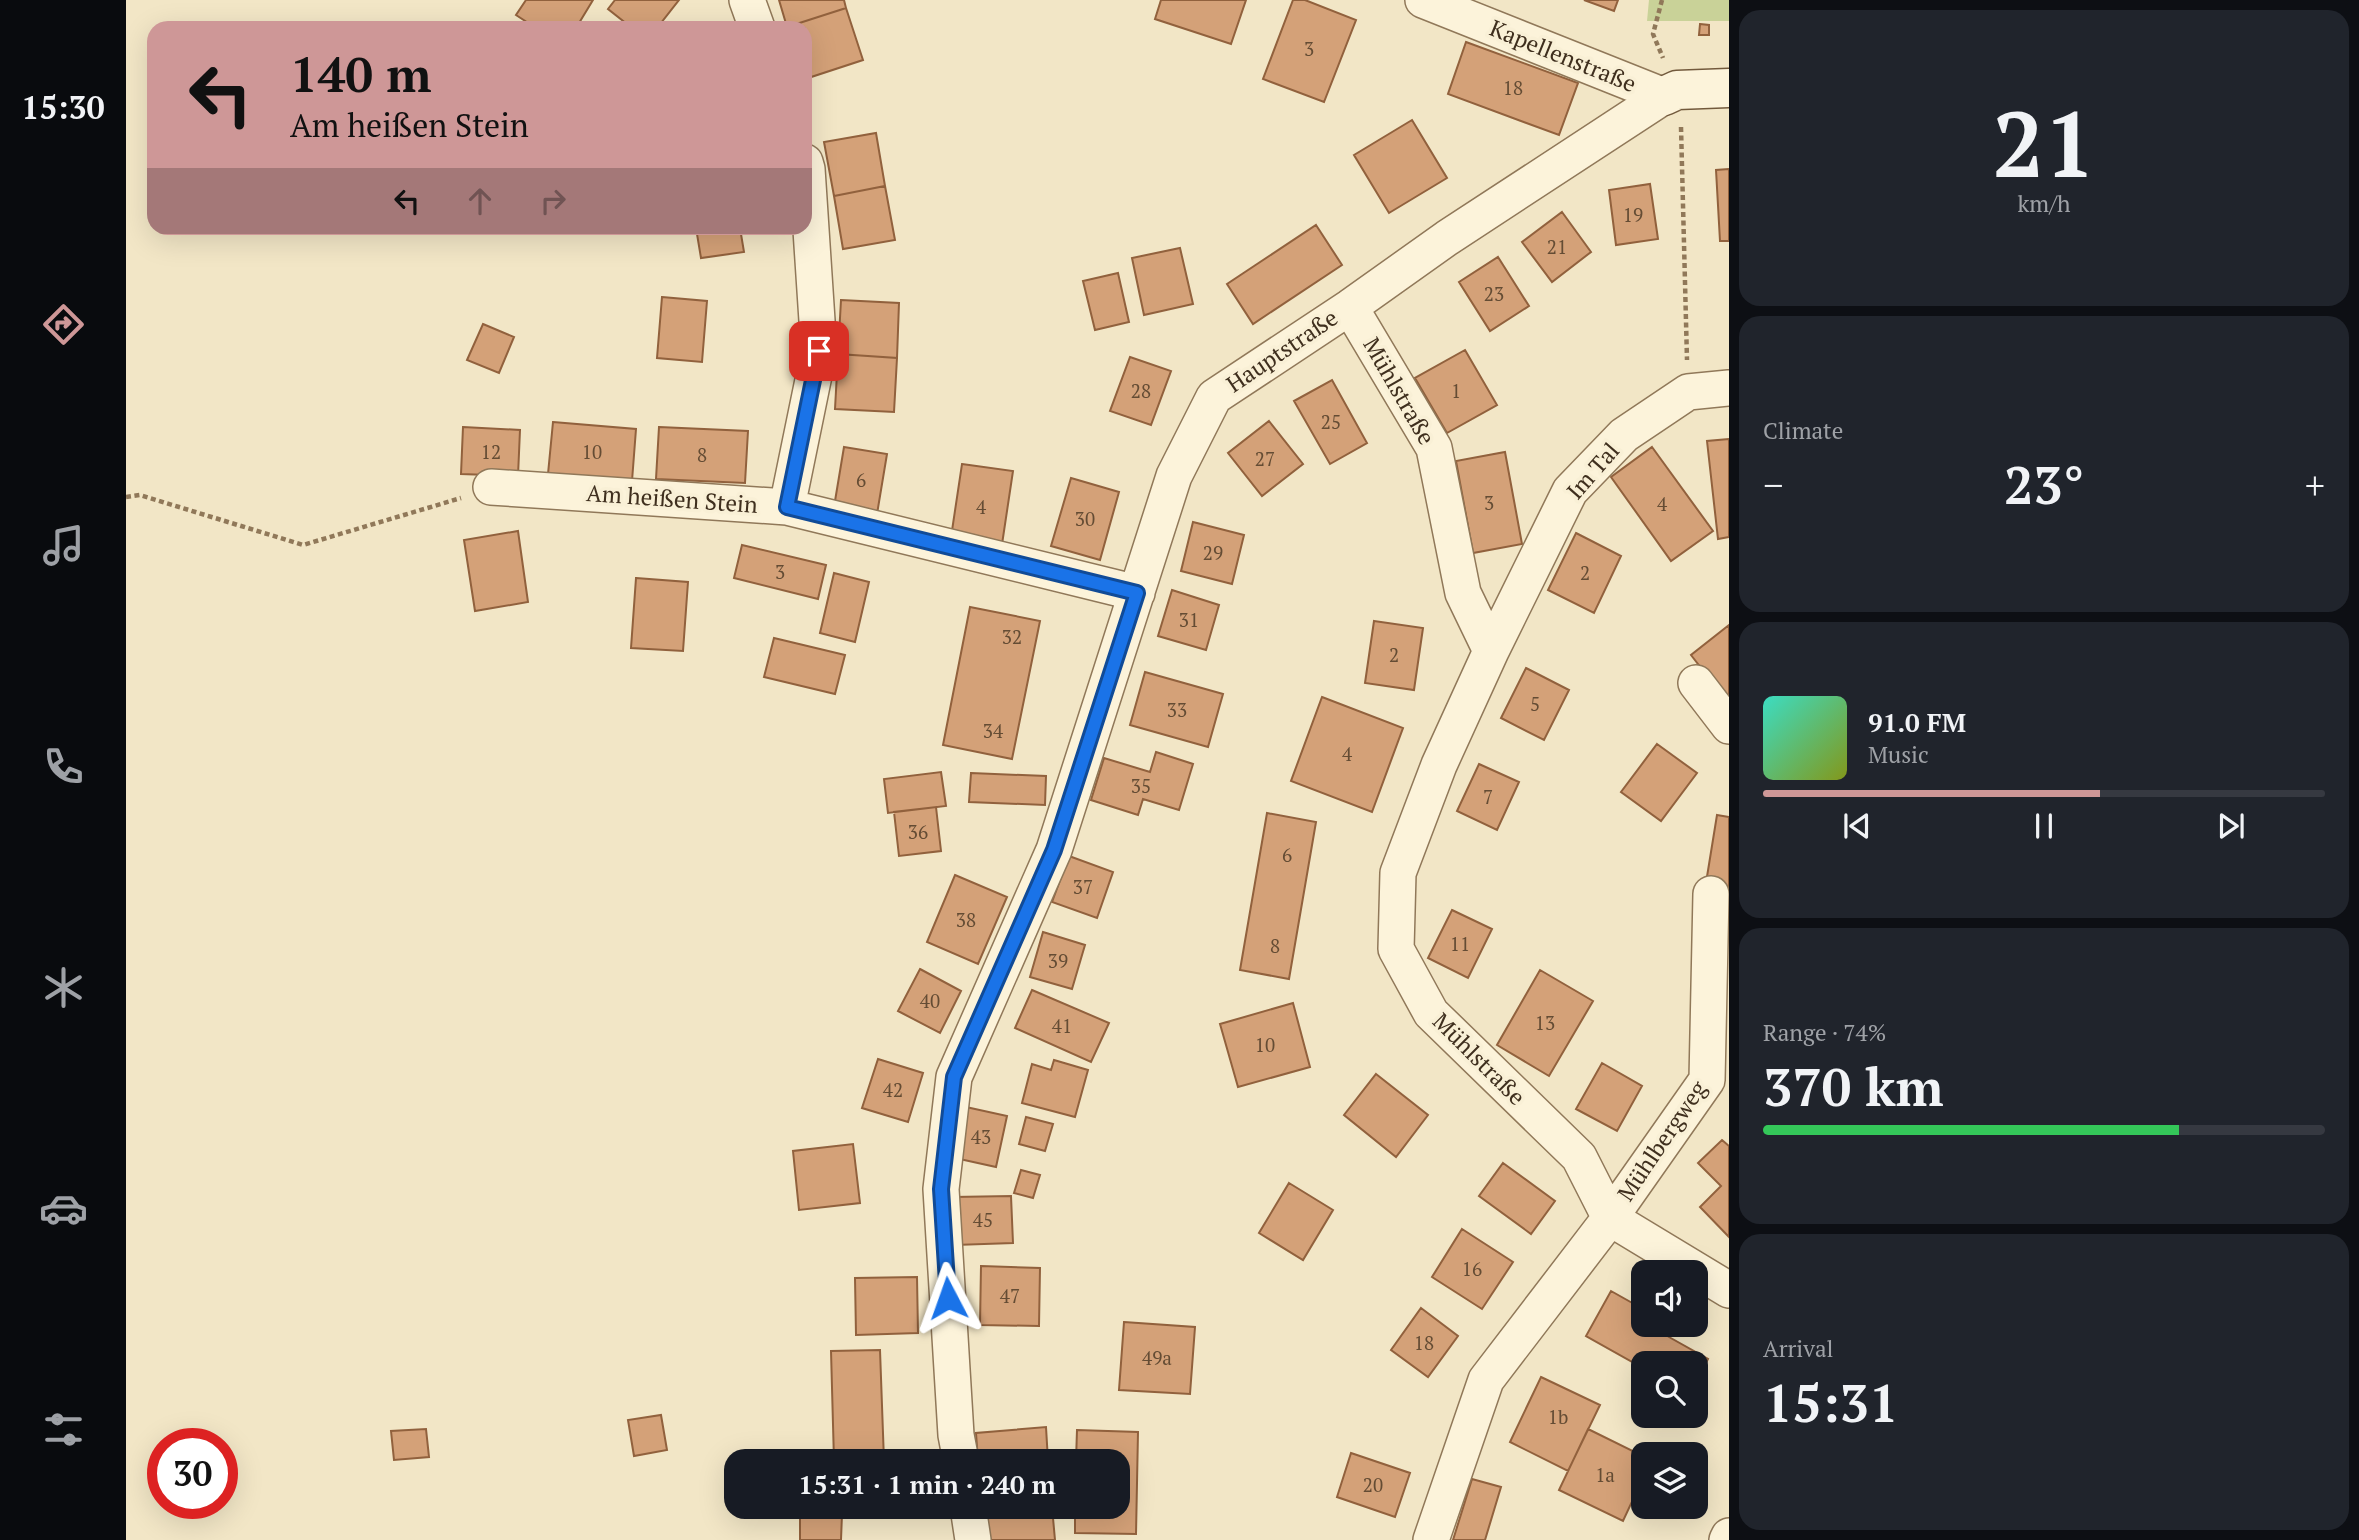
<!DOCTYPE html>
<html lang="en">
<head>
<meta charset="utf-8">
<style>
  :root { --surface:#171b24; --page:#20242c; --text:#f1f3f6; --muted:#9ea1a6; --line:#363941; --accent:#ce9797 }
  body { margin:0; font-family:"PT Serif",serif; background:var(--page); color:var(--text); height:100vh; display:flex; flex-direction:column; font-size:26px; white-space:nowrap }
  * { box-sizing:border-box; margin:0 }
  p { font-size:23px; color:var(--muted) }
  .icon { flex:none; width:38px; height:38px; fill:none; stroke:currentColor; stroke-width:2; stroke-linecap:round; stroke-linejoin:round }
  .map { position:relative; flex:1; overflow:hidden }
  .details { display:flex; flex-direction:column; gap:10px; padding:10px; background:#0d0f14; width:630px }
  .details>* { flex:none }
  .hud { position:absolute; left:21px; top:21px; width:665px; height:214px; border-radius:21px; box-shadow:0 7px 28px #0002; background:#ce9797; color:#111; overflow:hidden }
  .buttons { position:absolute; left:1505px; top:1260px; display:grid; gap:14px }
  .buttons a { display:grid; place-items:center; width:77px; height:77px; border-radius:14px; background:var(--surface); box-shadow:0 7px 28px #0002; font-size:35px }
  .speed { position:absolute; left:21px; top:1428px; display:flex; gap:14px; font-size:35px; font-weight:700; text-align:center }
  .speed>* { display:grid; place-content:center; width:91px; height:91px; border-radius:50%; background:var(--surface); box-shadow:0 7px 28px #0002; line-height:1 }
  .speed .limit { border:10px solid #d22; background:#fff; color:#111 }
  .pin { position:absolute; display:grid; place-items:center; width:60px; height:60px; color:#fff; margin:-30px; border-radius:14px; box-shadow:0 4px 10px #0006 }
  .me { position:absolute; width:77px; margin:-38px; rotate:356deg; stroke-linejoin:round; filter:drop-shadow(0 0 5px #0008) }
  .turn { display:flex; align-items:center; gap:24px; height:147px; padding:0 28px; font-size:32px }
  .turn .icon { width:91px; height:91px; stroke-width:2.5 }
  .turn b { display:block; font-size:49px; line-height:60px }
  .lanes { display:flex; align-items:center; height:66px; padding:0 28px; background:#0003; justify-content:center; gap:35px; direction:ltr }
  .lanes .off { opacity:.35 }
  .big { font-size:52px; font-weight:600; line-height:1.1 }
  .details .widget { flex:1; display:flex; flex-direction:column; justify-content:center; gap:10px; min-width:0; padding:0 24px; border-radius:21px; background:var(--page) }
  .details .dial { align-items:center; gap:0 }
  .dial b { font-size:91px; line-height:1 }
  .song { display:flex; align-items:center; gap:21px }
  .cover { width:84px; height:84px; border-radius:10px; background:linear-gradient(135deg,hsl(170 70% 55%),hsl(70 70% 35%)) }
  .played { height:7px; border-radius:4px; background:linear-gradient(90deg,var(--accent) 60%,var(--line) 60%) }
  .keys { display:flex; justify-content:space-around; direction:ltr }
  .heat { display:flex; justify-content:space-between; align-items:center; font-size:38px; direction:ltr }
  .charge { height:10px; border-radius:5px; background:linear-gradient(90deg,#34c759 74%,var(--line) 0) }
  .trip { position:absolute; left:598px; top:1449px; width:406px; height:70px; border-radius:21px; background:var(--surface); box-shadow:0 7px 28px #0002; font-weight:600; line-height:70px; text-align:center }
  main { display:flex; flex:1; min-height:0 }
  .menu { display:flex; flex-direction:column; width:126px; justify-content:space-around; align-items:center; background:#090b0e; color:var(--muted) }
  .menu .icon { width:49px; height:49px }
  .menu .current { color:var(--accent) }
  .menu b { font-size:32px; color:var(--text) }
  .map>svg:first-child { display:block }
  .green { fill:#c9d298 }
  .building { fill:#d4a178; stroke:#91613d; stroke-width:2 }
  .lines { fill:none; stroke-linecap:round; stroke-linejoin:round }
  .street-casing { stroke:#907859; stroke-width:38 }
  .secondary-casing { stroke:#72593c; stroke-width:41 }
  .path { stroke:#907859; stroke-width:4.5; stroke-dasharray:5 3.5; stroke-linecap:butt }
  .street { stroke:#fcf3da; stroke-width:35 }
  .secondary { stroke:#fcf3da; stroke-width:38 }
  .route-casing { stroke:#114b97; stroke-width:18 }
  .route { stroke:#1a73e8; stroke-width:12 }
  .labels { text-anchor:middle; stroke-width:7; stroke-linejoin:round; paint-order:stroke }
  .number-label { font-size:19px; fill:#644c34 }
  .street-label { font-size:23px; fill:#3f2f1e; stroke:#f9f0d6 }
</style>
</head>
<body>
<main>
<nav class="menu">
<b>15:30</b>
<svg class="icon current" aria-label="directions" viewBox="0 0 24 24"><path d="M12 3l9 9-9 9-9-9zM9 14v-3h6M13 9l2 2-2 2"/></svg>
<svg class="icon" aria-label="music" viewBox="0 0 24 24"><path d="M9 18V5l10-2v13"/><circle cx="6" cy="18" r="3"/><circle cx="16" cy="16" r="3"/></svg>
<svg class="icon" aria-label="phone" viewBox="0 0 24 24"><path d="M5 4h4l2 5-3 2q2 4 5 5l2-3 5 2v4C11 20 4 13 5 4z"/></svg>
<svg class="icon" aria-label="climate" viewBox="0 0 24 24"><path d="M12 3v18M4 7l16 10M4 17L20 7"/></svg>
<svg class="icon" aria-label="car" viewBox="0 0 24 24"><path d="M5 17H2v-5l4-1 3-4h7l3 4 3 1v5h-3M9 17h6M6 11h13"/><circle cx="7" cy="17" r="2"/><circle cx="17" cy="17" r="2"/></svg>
<svg class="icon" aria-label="filters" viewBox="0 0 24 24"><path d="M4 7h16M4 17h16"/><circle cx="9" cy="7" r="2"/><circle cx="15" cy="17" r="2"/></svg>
</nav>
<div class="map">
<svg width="1603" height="1540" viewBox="0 0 1603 1540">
  <rect width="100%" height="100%" fill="#f2e6c6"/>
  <path class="green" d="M1523,0H1603V21H1521Z"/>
  <path class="building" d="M400,0H467L450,28H410L390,15Z
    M489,0H553L531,28H506L482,9Z
    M653,0H718L720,8L661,27Z
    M1035,0H1120L1105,44L1029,19Z
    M1167,0H1179L1230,20L1198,102L1137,79Z
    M1458,0H1492L1488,11Z
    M720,8L737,60L679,79V28L661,27Z
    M1574,24L1583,25V35H1573Z
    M1340,42L1452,83L1433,135L1322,94Z
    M1286,120L1321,178L1263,213L1228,155Z
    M750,133L759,186L708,196L698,142Z
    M1603,169V241H1594L1590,170Z
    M1524,184L1532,239L1490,245L1483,190Z
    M759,186L769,240L717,249L708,196Z
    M1436,212L1465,252L1426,282L1396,242Z
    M1190,225L1216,265L1127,324L1101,284Z
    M570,228H614L618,252L575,258Z
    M1054,248L1067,304L1018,315L1006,258Z
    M1372,257L1403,306L1364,331L1333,282Z
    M992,273L1003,322L969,330L957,281Z
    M536,297L581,301L576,362L531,358Z
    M715,300L773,303L771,358L712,354Z
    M357,324L388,337L373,373L341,360Z
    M1339,350L1371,405L1321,433L1289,378Z
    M712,354L771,358L768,412L709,409Z
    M1004,357L1045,371L1025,425L984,411Z
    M1206,380L1241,443L1204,464L1168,401Z
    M1143,421L1177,464L1136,496L1102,453Z
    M427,422L510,429L506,481L422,474Z
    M337,427L394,430L392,476L335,474Z
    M533,427L622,431L619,483L530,479Z
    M1603,439V537L1592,539L1581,441Z
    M718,447L761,454L751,514L708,507Z
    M1526,447L1587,531L1545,561L1485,477Z
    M1379,452L1396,544L1347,553L1330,461Z
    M836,464L887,471L875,551L824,544Z
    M945,478L993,492L974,560L925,546Z
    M1067,522L1118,535L1106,584L1055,571Z
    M392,531L402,602L349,611L338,540Z
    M1450,533L1495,556L1468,613L1422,590Z
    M616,545L700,565L692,599L608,578Z
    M708,573L743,582L729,642L694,633Z
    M510,578L562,582L557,651L505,648Z
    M1046,590L1093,605L1080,650L1032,636Z
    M844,607L914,621L886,759L817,745Z
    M1248,621L1297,628L1288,690L1239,683Z
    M1603,625V704L1565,655Z
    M648,638L719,655L709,694L638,677Z
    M1400,668L1443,690L1418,740L1375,718Z
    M1019,672L1097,694L1082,747L1004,725Z
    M1196,697L1277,728L1246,812L1165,781Z
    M1531,744L1571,773L1535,821L1495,792Z
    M1030,752L1067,764L1053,810L1017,799L1012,815L965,800L978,758L1024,772Z
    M1353,764L1393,782L1371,830L1331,811Z
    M815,772L820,806L762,813L758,779Z
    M845,773L920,776L919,805L843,802Z
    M810,807L815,851L773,856L768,812Z
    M1141,813L1190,822L1163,979L1114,970Z
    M1591,815L1603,817V893L1579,889Z
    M943,856L987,872L971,918L926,902Z
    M829,875L881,897L852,964L801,942Z
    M1326,910L1366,929L1342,978L1302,958Z
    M917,932L959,945L946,989L904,977Z
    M794,969L835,991L814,1033L772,1011Z
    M1414,970L1467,1001L1423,1076L1371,1045Z
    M906,990L983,1023L965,1062L889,1028Z
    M1167,1003L1184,1067L1112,1087L1094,1024Z
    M752,1059L797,1073L782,1122L736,1108Z
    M928,1060L962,1070L949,1117L896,1103L906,1064L925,1070Z
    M1476,1063L1516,1086L1491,1131L1450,1109Z
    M1250,1074L1302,1115L1270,1157L1218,1115Z
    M840,1107L881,1116L870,1167L829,1158Z
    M900,1117L927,1124L919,1151L893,1144Z
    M1596,1140L1603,1146V1237L1574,1207L1595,1186L1572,1163Z
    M727,1144L734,1203L673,1210L667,1151Z
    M1377,1163L1429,1201L1405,1234L1353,1196Z
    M895,1170L914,1175L907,1198L888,1193Z
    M1163,1183L1207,1210L1177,1260L1133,1233Z
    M885,1196L887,1243L829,1245L827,1197Z
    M1336,1229L1387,1262L1356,1309L1306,1277Z
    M855,1266L914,1268L913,1326L854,1325Z
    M791,1277L792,1333L730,1335L729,1278Z
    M1485,1291L1517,1309V1325H1545L1549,1327L1543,1337L1582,1359L1570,1382V1363H1517V1368L1460,1336Z
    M1295,1308L1332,1336L1302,1377L1265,1350Z
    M998,1322L1069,1327L1064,1394L993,1390Z
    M754,1350L758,1461H708L705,1351Z
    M1415,1377L1474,1405L1442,1471L1384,1442Z
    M535,1415L541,1450L508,1456L502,1420Z
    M920,1427L922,1461H852L850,1433Z
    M300,1429L303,1457L268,1460L265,1431Z
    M1462,1429L1517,1456V1478L1497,1521L1433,1490Z
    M951,1430L1012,1432L1010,1534L949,1533V1507H992V1461H950Z
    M1225,1453L1284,1473L1269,1517L1211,1497Z
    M1346,1479L1375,1487L1359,1540H1327Z
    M856,1507H926L929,1540H859Z
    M674,1512L716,1514L715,1540H674Z"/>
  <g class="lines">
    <defs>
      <path id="street" d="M621,0L631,28
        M1297,0L1538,96
        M1224,307L1308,448L1337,593L1365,651
        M365,487L661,507L1011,593
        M661,507L693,351L681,169L679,162
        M1570,683L1603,726
        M1484,1218L1453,1157L1305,1013L1270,949L1272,873L1313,765L1365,651L1444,491L1498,435L1562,392L1603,388
        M1484,1218L1603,1290
        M835,1461L830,1435L815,1189L828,1077L928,850L1048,476L1088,397L1224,307L1321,238L1538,96
        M842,1507L847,1540
        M1305,1540L1360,1380L1484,1218L1581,1080L1585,894
        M1601,1540L1603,1536"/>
      <path id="secondary" d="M1538,96L1551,90L1603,88"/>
    </defs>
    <use href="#street" class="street-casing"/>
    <use href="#secondary" class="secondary-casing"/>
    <path class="path" d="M1536,0L1527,34L1537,58
      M1555,127L1561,360
      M0,497L14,495L177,545L335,498"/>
    <use href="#street" class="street"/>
    <use href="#secondary" class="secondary"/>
  </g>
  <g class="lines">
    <defs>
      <path id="route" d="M693,351L661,507L1011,593L928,850L828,1077L815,1189L822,1298"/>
    </defs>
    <use href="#route" class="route-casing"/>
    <use href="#route" class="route"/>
  </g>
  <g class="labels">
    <g class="number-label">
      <text x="1183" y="56">3</text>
      <text x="1387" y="95">18</text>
      <text x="1507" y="222">19</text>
      <text x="1431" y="254">21</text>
      <text x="1368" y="301">23</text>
      <text x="1015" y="398">28</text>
      <text x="1330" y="398">1</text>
      <text x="1205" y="429">25</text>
      <text x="365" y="459">12</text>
      <text x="466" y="459">10</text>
      <text x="576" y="462">8</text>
      <text x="1139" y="466">27</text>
      <text x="735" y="487">6</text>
      <text x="1363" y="510">3</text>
      <text x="1536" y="511">4</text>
      <text x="855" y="514">4</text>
      <text x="959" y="526">30</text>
      <text x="1087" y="560">29</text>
      <text x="654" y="579">3</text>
      <text x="1459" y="580">2</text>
      <text x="1063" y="627">31</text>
      <text x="886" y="644">32</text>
      <text x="1268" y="662">2</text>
      <text x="1409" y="711">5</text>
      <text x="1051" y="717">33</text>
      <text x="867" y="738">34</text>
      <text x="1221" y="761">4</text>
      <text x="1015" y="793">35</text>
      <text x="1362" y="804">7</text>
      <text x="792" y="839">36</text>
      <text x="1161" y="862">6</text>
      <text x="957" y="894">37</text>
      <text x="840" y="927">38</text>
      <text x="1334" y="951">11</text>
      <text x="1149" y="953">8</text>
      <text x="932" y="968">39</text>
      <text x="804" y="1008">40</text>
      <text x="1419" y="1030">13</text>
      <text x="936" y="1033">41</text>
      <text x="1139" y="1052">10</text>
      <text x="767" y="1097">42</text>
      <text x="855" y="1144">43</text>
      <text x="857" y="1227">45</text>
      <text x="1346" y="1276">16</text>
      <text x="884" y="1303">47</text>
      <text x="1298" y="1350">18</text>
      <text x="1031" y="1365">49a</text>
      <text x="1432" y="1424">1b</text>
      <text x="1479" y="1482">1a</text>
      <text x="1247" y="1492">20</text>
    </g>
    <g class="street-label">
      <text transform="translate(1437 56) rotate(22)" y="8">Kapellenstraße</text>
      <text transform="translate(1156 351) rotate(-34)" y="8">Hauptstraße</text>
      <text transform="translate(1273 391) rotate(60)" y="8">Mühlstraße</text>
      <text transform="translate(1467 471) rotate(-49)" y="8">Im Tal</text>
      <text transform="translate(546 499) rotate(4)" y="8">Am heißen Stein</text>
      <text transform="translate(1353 1059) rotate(45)" y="8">Mühlstraße</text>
      <text transform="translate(1536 1141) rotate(-56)" y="8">Mühlbergweg</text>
    </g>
  </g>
</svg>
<div class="buttons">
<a><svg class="icon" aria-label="sound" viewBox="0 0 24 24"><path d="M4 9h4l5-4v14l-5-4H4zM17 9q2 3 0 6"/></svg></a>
<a><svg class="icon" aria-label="search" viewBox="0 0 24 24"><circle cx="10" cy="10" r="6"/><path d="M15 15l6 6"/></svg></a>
<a><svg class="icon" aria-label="layers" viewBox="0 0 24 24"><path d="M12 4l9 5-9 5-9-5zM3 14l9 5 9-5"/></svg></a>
</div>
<div class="speed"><div class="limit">30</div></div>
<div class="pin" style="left:693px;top:351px;background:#d93025"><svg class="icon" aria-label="arrive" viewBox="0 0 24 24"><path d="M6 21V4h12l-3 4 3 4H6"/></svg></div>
<svg class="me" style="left:822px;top:1298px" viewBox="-20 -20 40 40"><path d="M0-17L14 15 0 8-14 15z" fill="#1a73e8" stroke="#fff" stroke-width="4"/></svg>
<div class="trip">15:31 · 1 min · 240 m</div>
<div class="hud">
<div class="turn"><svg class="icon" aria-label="left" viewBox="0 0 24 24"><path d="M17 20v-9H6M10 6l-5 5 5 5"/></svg><div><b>140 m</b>Am heißen Stein</div></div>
<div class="lanes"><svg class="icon" aria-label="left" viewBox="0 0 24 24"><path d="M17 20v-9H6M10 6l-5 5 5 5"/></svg><svg class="icon off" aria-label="ahead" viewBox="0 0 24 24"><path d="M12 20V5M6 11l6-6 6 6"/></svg><svg class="icon off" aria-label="right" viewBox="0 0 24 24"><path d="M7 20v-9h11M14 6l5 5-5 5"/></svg></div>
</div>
</div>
<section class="details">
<div class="widget dial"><b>21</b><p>km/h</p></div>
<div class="widget"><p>Climate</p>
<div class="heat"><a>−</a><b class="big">23°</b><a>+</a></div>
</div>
<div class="widget">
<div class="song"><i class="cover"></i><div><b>91.0 FM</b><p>Music</p></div></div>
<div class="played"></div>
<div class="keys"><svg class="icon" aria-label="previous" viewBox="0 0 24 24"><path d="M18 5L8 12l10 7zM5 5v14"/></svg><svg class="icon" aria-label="pause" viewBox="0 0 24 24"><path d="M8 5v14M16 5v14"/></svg><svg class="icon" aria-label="next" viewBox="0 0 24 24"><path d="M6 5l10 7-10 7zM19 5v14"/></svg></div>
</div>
<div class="widget"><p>Range · 74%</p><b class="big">370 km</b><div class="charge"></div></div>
<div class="widget"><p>Arrival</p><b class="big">15:31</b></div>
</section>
</main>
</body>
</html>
